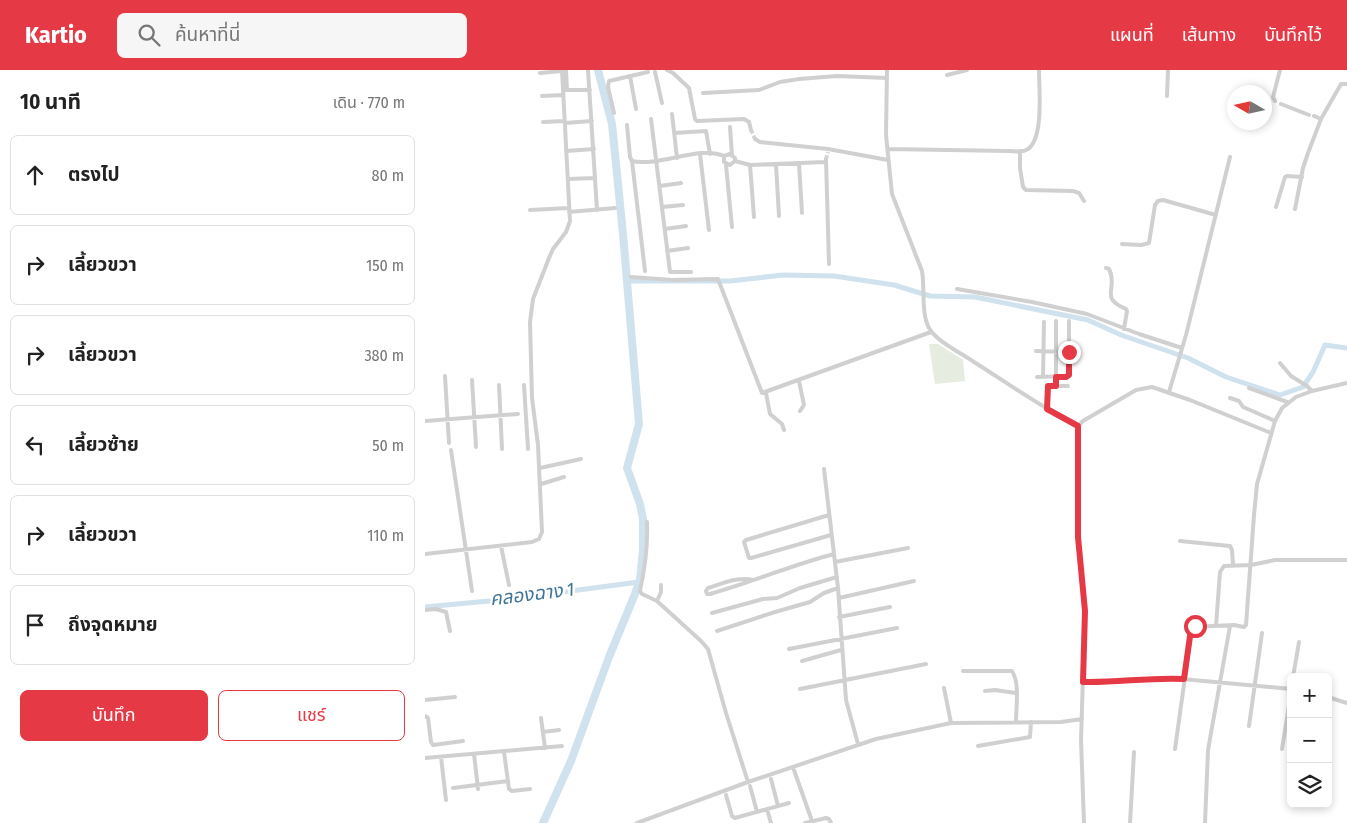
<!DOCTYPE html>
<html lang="th">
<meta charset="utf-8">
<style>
body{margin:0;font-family:"Fira Sans Condensed","Noto Sans Thai",sans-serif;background:#f6f6f6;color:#222}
.controls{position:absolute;right:15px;bottom:15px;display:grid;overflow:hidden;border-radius:8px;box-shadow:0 2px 8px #0003}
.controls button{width:45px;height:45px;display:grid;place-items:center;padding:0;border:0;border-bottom:1px solid #e0e0e0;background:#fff;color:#222;font:25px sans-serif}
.compass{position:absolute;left:802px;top:15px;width:45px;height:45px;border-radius:50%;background:#fff;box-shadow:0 2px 8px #0003;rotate:279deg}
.stop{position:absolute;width:15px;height:15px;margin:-11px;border:4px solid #e63946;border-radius:50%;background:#fff}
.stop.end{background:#e63946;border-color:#fff;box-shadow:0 1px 5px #0008}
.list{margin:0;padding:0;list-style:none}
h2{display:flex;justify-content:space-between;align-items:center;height:65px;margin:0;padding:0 20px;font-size:21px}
h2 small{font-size:16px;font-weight:400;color:#767676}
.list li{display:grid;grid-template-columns:32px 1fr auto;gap:15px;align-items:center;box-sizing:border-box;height:80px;margin:0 10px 10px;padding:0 10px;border:1px solid #e0e0e0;border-radius:8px}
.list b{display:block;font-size:19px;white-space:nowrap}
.list em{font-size:16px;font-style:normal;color:#767676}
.actions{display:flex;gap:10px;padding:15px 20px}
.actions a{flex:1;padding:11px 0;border:1px solid #e63946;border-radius:8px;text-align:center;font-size:18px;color:#e63946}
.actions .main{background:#e63946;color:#fff}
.icon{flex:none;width:28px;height:28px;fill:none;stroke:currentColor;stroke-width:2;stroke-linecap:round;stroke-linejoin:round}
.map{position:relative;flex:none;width:922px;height:753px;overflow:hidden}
header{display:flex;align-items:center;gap:30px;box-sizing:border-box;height:70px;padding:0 25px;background:#e63946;color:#fff}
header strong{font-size:24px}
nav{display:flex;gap:28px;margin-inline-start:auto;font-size:18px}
.search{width:350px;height:45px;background:#f6f6f6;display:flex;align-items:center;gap:12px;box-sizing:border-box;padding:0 18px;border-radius:8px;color:#767676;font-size:19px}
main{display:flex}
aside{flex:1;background:#fff}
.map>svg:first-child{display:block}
.green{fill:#e6ecdf}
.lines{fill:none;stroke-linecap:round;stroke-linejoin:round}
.canal{stroke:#cfe2ee;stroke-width:5}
.river{stroke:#cfe2ee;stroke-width:8}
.minor-tunnel{stroke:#d6d6d6;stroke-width:4;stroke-dasharray:4 2;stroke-linecap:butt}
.minor{stroke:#d0d0d0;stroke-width:4}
.route{stroke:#e63946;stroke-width:6}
.labels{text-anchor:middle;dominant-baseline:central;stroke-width:5;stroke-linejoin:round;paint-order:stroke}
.water-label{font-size:19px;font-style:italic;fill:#3f7597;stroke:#fff}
</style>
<header>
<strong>Kartio</strong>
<div class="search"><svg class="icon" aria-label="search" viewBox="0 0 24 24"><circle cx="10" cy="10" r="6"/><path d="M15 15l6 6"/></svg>ค้นหาที่นี่</div>
<nav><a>แผนที่</a><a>เส้นทาง</a><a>บันทึกไว้</a></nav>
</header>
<main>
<aside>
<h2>10 นาที<small>เดิน · 770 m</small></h2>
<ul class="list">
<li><svg class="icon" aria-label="ahead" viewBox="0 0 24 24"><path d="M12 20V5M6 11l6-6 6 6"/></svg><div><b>ตรงไป</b></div><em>80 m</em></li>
<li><svg class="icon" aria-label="right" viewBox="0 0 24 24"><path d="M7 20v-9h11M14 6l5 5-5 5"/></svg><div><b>เลี้ยวขวา</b></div><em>150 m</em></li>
<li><svg class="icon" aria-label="right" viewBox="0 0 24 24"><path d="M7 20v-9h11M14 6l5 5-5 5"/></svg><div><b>เลี้ยวขวา</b></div><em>380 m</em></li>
<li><svg class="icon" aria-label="left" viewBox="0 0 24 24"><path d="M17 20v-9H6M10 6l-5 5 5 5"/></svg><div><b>เลี้ยวซ้าย</b></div><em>50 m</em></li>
<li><svg class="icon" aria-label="right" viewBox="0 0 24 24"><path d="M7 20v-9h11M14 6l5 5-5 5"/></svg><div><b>เลี้ยวขวา</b></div><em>110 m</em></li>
<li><svg class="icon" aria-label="arrive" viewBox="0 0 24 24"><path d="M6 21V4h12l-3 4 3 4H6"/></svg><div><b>ถึงจุดหมาย</b></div></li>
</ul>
<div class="actions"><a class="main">บันทึก</a><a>แชร์</a></div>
</aside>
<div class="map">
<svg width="922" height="753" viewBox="0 0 922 753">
<rect width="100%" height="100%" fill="#fff"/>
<path class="green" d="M504 274H513L538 290 540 311 510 314Z"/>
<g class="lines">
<path class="canal" d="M202 211H305L358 205 409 206 469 215 505 226 550 227 663 250 696 265 763 288 801 307 855 325 878 317 888 302 900 275 922 278
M0 537 85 529 214 512"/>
<path class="river" d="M118 753 146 691 184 587 210 524 215 509 218 480V449L215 434 202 398 214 354 198 164 187 54 173 0"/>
<path class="minor-tunnel" d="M326 60 330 69
M401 89 403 82"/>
<path class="minor" d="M141 0 142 20
M163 0 172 140
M242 0 248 3 264 18 270 49 272 51 319 49 324 52 326 60
M462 0 461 65 467 124 497 201C500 218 496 244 504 258 511 271 536 283 549 292 584 314 617 338 653 356
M230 2 237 33
M115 3 137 1
M522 5 542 0
M205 6 211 39
M138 20H165
M278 23 334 20 355 12 374 9 412 6 462 8
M117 26 138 25
M742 26 743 0
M850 31 848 27 855 0
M856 34 884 45
M189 43 183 17 184 11 223 2
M247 44 252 88
M889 46 896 49
M226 49 245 202H266
M118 52 139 51
M140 53 167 51
M202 55 205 87 207 91C234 97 275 75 299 86
M305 57 307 85
M249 63 281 61 285 84
M330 69 335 72 403 79 463 90
M462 79 584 81C590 81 598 83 603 79 619 68 614 18 614 0
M141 81 169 79
M595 81V98L598 117 601 120 648 121 654 123 659 131
M275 84 284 160
M401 89 404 194
M207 91 220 201
M310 91V88L305 84 299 86V92L305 95 310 91 325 95 400 92
M374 94 377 143
M301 95 307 157
M325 95 329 147
M351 95 354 146
M143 109 170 108
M235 116 256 113
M237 137 258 135
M851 137 860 107 862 106 877 107
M870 139 878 98 883 83 896 49 916 14H922
M105 140 144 138
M144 142 190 138
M240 159 261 156
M697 174 716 175 724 173 730 135 733 131 738 130 791 145
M242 181 263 178
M681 198 684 199C694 219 673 227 701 239L702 241 699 259
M206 207 247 210 293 209 337 323 506 262
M532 219 607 232 662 244 714 264 757 278
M611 281 644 282 643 306 612 307
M644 282V251
M855 293 866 306 882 316 887 321
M20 306 24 373
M618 307 619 252
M47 310 51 377
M374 311 379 335 375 341
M74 315 77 379
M99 315 103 379
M631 316V251
M824 318 862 332
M744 322 761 265 805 87
M341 323 345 344 357 354 359 360
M805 328 814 331 818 337 850 351
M622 339 623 316H643
M0 351 93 344
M26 380 47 521
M115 398 156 389
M399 399 413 518 421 630 433 674
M116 414 139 407
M404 445 321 470 319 472 324 488H326L406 465
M222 452C223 476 220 498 215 521L217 524 232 531
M755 471 805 476 807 480 808 495
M76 476 84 515
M0 484 107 472 114 469 117 462 113 375 107 328 105 252 108 229 124 188 128 179 141 162 145 151 137 0
M410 492 483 478
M328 510C314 506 296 514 283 518L281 521 282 524H285C327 512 367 495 409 484
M236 515V522L232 531 276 571 283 579 301 643 323 712
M414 528 489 511
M0 540 11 539 21 542 25 561
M287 543 338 529 352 528 375 518 412 507
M414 547 465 537
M791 556 795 502 799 496 826 495 850 490H922
M292 561 350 542 385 532 399 523 413 518
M364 579 472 558
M377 591 416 580
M538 601H587C595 613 591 637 591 652
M868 607 874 572
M658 611 676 612 746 608 866 619
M519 618 526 653
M375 619 501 594
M560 621 570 620 591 623
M903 627 922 633
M0 630 30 627
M0 646 3 648 6 672 8 675 38 671
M116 648 120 678
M824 656 837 563
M118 662 134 660
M553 676 605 667 606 652
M750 679 767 557 809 555 819 557 821 555 829 445 832 414 850 351 857 338 871 327 887 321 922 313
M857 679 866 623
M79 682 84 719 87 721 105 719
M49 684 53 719
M16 687 21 730
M0 688 137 676
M369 700 387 751
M346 709 353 736
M325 716 332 742
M28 718 83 711
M301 725 307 746 310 748 364 733
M342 739 346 753
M212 753 323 712 451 669 526 653 636 652 657 649
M380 753 401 748 404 749 406 753
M659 753 656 670 660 541 653 467V356L658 351 711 320 727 317 765 330 846 363
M705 753 709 682
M780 753 783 680 805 556"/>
</g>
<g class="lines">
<path class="route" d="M644 282V305L641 307H631V316H623L622 339 653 356V467L660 541 658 612C692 613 725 607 759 609L766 559 770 556"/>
</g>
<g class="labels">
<g class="water-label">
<text transform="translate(107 524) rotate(-7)">คลองฉาง 1</text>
</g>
</g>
</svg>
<div class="controls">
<button>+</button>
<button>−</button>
<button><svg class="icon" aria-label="layers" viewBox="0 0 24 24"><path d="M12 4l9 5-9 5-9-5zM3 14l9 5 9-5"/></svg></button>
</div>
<svg class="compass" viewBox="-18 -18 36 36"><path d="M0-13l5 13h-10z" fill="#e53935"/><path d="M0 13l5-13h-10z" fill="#767676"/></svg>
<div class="stop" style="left:770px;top:556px"></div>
<div class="stop end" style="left:644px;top:282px"></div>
</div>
</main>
